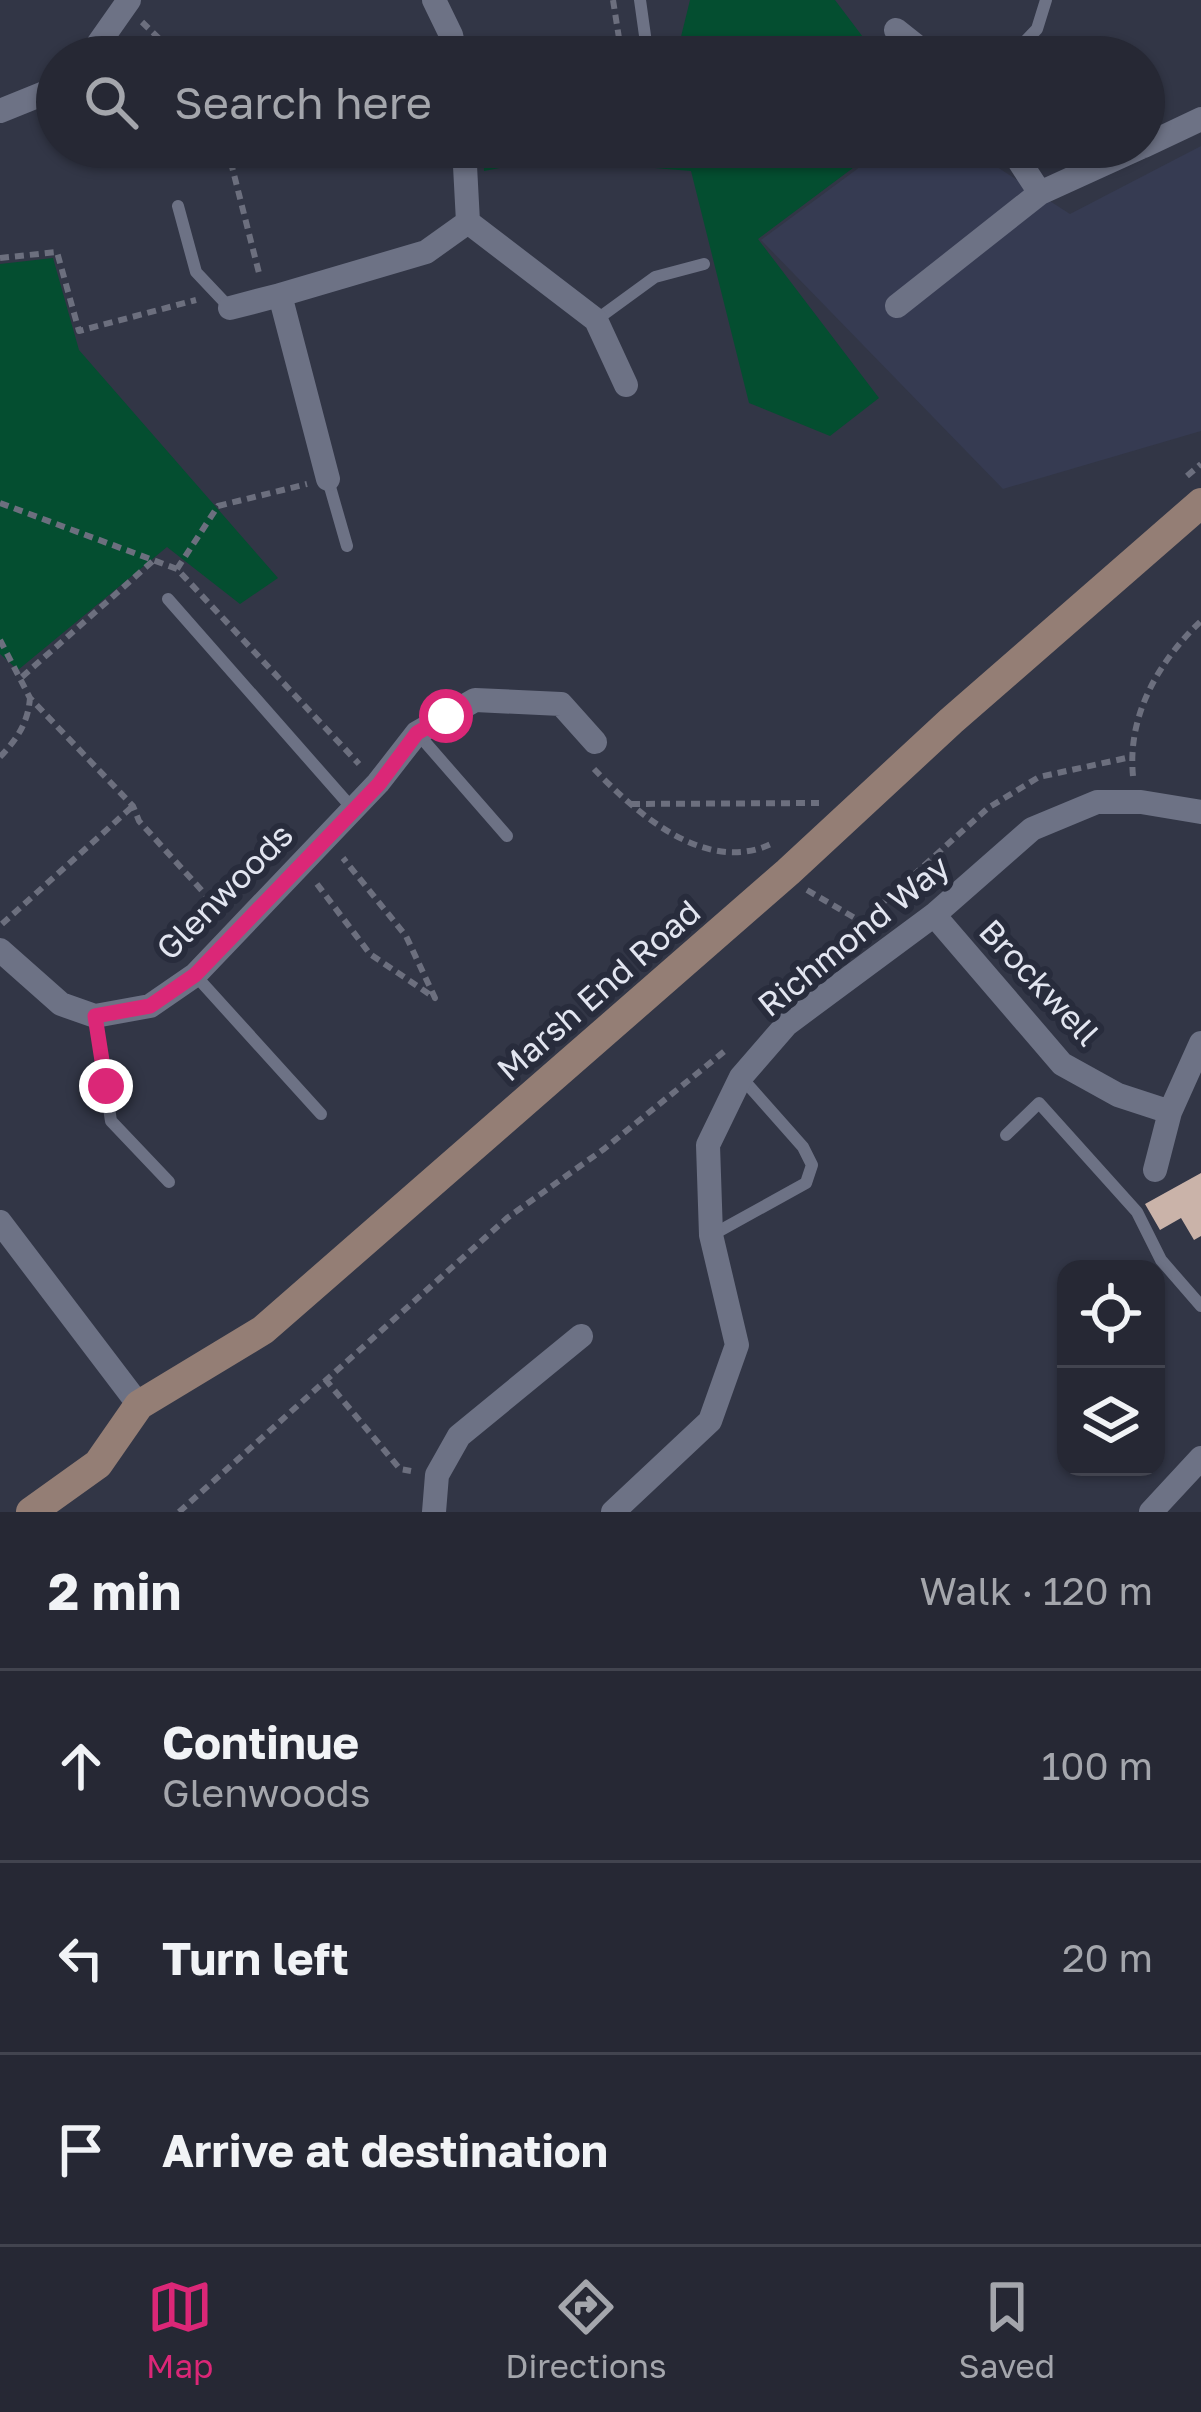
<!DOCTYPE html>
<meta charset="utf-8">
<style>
body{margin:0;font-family:"Golos Text",sans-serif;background:#323440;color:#f1f3f6}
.controls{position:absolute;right:36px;bottom:36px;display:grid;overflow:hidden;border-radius:24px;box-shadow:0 3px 9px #0004}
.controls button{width:108px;height:108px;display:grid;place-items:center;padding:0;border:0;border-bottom:3px solid #42444f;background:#262834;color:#f1f3f6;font:60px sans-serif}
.stop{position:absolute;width:36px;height:36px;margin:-27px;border:9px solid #db2777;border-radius:50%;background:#fff}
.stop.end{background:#db2777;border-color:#fff;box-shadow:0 3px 12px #0008}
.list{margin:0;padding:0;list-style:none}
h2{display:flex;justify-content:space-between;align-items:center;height:156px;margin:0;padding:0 48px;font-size:51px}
h2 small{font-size:39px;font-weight:400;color:#a4a6ac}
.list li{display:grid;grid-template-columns:78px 1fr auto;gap:36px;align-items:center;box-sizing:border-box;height:192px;padding:0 48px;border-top:3px solid #42444f}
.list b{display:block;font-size:45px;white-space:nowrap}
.list p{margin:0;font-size:39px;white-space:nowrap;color:#a4a6ac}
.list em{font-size:39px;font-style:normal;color:#a4a6ac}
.icon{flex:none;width:66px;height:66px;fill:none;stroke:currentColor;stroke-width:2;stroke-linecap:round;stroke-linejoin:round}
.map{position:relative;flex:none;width:1201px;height:1512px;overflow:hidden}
.search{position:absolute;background:#262834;box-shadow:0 3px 9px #0004;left:36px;right:36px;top:36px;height:132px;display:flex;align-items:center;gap:30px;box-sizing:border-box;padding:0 42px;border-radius:66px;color:#a4a6ac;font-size:45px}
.sheet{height:732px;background:#262834}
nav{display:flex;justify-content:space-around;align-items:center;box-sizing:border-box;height:168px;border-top:3px solid #42444f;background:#262834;font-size:33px;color:#a4a6ac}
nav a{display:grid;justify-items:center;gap:6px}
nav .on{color:#db2777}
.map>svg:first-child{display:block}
.built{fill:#363b52}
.green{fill:#044e30}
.building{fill:#cab3a9}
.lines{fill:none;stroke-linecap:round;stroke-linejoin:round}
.path{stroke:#6c6f7e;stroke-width:6;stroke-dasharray:9 6;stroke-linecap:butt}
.lane{stroke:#6d7285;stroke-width:12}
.street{stroke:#6d7285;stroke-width:24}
.secondary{stroke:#947e75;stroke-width:30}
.route{stroke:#db2777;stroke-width:15}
.labels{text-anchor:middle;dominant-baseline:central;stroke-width:12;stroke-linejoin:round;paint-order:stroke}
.street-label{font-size:33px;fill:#e2e5f0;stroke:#282c3c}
</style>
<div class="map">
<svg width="1201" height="1512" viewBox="0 0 1201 1512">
<rect width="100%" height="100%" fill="#323646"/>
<path class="built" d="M1201 146V431L1003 489 761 240 887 147H966L1070 214Z"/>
<path class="green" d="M690 0H835L878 57H676Z
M483 147H881L758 239 879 398 830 436 749 403 691 171 546 159 484 171Z
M53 258 79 350 278 578 240 604 167 547 18 670 0 654V264Z"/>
<path class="building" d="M1201 1173V1236L1194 1240 1181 1218 1160 1230 1145 1204Z"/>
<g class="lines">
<path class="path" d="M613 0 622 57
M142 22 178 57
M706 54 735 51 750 57
M227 147 260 277
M0 258 57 252 79 331 196 300
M1187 476 1201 464
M0 503 177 569 359 764
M177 569 218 506 307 484
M0 640 30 698 133 806 139 821 223 914
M22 677 154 560
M0 757C17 739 28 723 30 698
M594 769C637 814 707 876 773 843
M1133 776C1127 715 1159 661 1201 621
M631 804 819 803
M317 884 370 954 435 998 406 936 343 858
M807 890 860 921
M2 924 133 806
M790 986 988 808 1039 777 1131 757
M325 1379 400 1469 411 1471
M179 1512 507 1218 604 1149 726 1050"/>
<path class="lane" d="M640 0 648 57
M1010 57 1037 29 1046 0
M178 206 196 272 230 308
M596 320 655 277 704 264
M328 480 347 546
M168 599 352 808
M418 734 507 836
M195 975 321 1114
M95 1016 111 1121 169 1182
M1006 1135 1039 1103 1137 1212 1161 1260 1201 1306
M712 1235 806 1183 812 1165 803 1147 741 1077"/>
<path class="street" d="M434 0 451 35 456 57
M896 30 930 57
M89 57 129 0
M668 57 682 55
M0 111 57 88
M1144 146 1201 119
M1010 147 1040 193
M468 222 596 320 626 385
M897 306 1040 193 1141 147
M230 308 280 295
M328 479 280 295 426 252 468 222 464 147
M934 915 1062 1064 1118 1095 1170 1112 1201 1043
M0 950 61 1004 95 1016 150 1006 195 975 378 783 417 733 475 700 561 704 595 742
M1155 1170 1170 1112
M0 1222 139 1405
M434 1512 437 1475 459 1436 581 1336
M613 1512 710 1421 737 1345 711 1235 708 1145 741 1077 787 1024 934 915 1032 829 1097 802H1141L1201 812
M1151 1512 1201 1458"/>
<path class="secondary" d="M31 1512 98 1464 139 1405 263 1330 788 872 951 721 1201 503"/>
</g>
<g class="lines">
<path class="route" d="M106 1086 95 1016 150 1006 195 975 379 784 417 733 446 716"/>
</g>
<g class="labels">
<g class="street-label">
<text transform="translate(224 891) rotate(-45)">Glenwoods</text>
<text transform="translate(853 935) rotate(-39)">Richmond Way</text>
<text transform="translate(1040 982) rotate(47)">Brockwell</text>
<text transform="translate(598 990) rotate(-41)">Marsh End Road</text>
</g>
</g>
</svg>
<div class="controls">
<button><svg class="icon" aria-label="locate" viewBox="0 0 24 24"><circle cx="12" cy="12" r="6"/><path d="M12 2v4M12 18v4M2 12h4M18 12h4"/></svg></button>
<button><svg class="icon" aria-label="layers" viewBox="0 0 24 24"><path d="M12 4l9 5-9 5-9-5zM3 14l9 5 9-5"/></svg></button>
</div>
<div class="stop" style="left:446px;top:716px"></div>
<div class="stop end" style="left:106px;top:1086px"></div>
<div class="search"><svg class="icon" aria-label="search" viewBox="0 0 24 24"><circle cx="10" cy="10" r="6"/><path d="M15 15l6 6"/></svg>Search here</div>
</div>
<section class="sheet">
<h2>2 min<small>Walk · 120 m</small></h2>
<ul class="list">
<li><svg class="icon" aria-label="ahead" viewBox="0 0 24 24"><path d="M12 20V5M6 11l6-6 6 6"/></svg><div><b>Continue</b><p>Glenwoods</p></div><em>100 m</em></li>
<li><svg class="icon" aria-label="left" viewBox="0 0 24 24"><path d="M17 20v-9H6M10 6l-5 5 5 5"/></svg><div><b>Turn left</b></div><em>20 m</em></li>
<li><svg class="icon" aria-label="arrive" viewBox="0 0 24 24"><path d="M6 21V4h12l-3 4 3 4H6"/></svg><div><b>Arrive at destination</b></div></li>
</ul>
</section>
<nav>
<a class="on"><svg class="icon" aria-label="map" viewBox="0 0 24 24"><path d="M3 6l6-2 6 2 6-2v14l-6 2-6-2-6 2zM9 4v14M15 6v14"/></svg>Map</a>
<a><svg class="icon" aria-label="directions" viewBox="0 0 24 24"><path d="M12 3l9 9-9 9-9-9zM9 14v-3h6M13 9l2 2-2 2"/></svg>Directions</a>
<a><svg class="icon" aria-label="saved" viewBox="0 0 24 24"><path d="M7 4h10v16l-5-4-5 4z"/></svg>Saved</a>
</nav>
